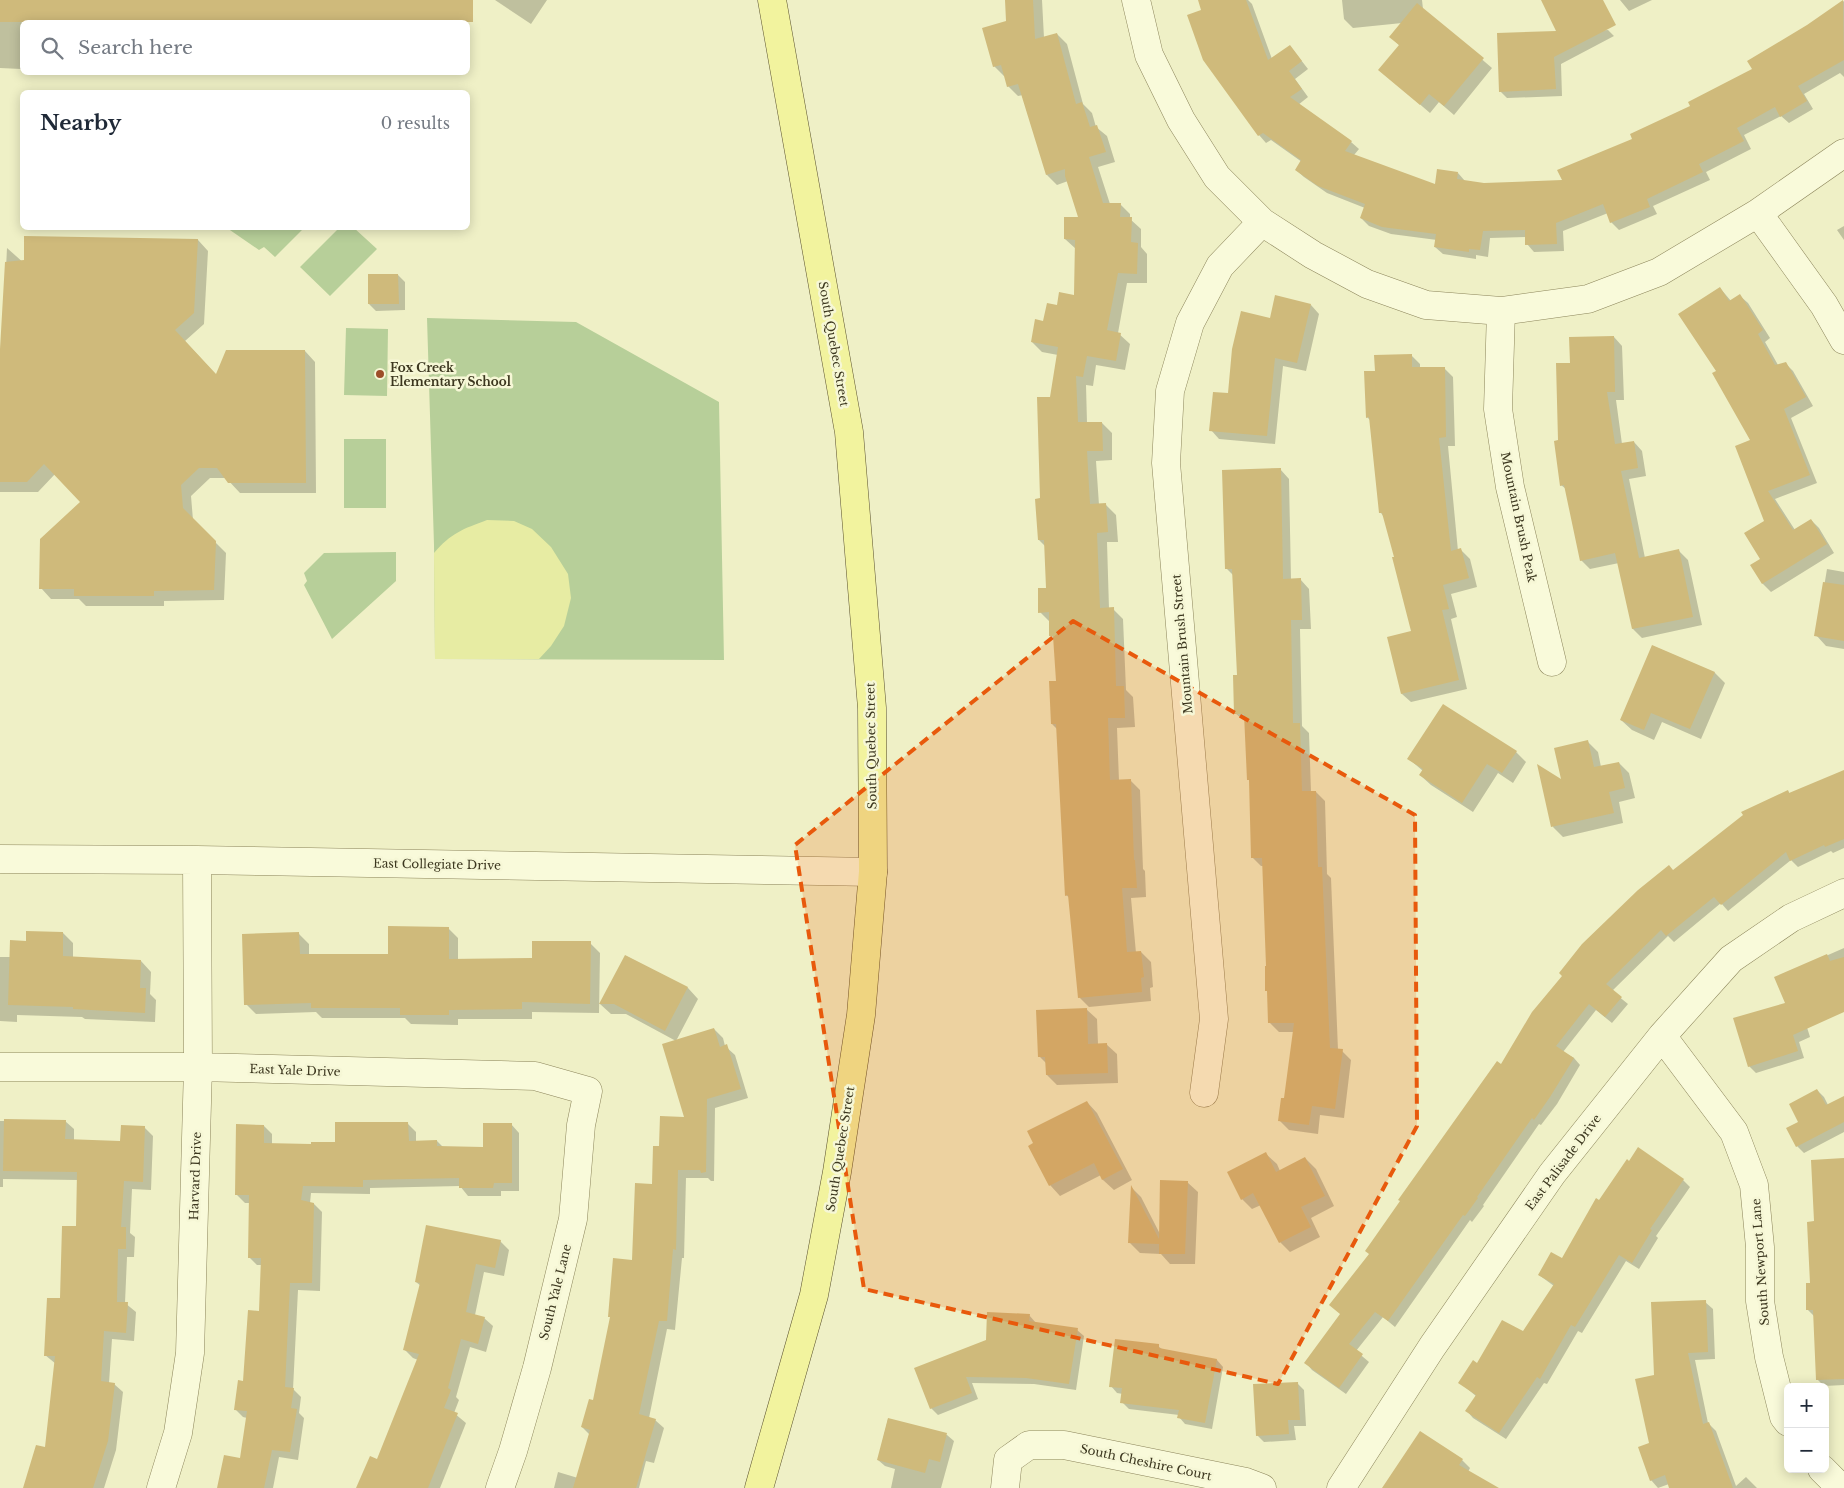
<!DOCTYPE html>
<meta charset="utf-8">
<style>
body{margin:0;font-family:"Libre Baskerville",serif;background:#f6f6f7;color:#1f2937}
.controls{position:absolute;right:15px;bottom:15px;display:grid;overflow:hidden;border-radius:8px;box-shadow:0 2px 12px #0003}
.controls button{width:45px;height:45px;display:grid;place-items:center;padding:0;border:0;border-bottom:1px solid #e0e1e3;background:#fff;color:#1f2937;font:25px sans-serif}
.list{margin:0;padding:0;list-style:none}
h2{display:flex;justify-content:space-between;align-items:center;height:65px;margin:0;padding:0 20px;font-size:21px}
h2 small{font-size:16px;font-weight:400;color:#747a83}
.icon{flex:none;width:28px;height:28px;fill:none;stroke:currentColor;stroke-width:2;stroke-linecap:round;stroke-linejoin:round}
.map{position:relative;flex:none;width:1844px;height:1488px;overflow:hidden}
.search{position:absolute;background:#fff;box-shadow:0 2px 12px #0003;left:20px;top:20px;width:450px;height:55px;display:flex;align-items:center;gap:12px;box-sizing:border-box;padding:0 18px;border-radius:8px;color:#747a83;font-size:19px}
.panel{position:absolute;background:#fff;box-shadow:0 2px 12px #0003;left:20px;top:90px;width:450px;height:140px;border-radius:8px}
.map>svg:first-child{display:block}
.green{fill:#b7cf99}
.sand{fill:#e7eca3}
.shadow{fill:#0003}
.building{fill:#cfba7b}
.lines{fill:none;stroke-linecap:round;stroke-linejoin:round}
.street-casing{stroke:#8c855b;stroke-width:29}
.primary-casing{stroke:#5a512f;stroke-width:29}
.street{stroke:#f9fada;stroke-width:28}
.primary{stroke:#f2f39e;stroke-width:28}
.marked{fill:#e8590c;fill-opacity:0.2;stroke:#e8590c;stroke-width:4;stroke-dasharray:10 6;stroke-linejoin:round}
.poi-dot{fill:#9d4e29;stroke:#f6f7d6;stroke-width:2}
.labels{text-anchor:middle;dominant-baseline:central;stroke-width:5;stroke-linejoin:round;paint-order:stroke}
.street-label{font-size:12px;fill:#3c371f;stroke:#f6f7d6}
.poi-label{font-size:12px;font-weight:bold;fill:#3c371f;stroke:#f6f7d6;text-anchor:start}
</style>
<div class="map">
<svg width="1844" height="1488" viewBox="0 0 1844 1488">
<rect width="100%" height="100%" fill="#eff0c6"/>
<path class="green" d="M227 228H304L275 257 264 247 259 250Z
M339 228H354L377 249 330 296 300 267Z
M427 318 576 322 719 402 724 660 435 659 434 545Z
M346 328 388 329 387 396 344 395Z
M344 439H386V508H344Z
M396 552V581L332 639 304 585 307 581 304 573 324 553Z"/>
<path class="sand" d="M487 520 514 521 532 529 551 547 568 574 571 598 564 626 551 646 539 659H435L434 553C451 533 463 529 487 520Z"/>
<path class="shadow" d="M0 0H455V22H22L21 69 0 68Z
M495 0H547L531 24Z
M1006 0H1042L1044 38 1057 34 1067 44 1083 104 1092 113 1096 127 1107 136 1115 162 1098 167 1110 204H1120L1130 214V219L1141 229V247L1147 254V283H1127L1118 333 1130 344 1125 370 1096 365 1093 386 1086 385 1087 423H1102L1112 433V460L1096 461 1099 505H1106L1116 515 1118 542H1107L1109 609H1113L1123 619 1126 690 1133 697 1135 727 1117 728 1119 781 1130 780 1140 790 1143 869 1145 871 1146 897 1131 898 1136 953 1141 952 1151 962 1153 987 1150 988 1151 1001 1089 1007 1079 997 1070 898 1066 895 1057 729 1052 724 1057 682 1054 639 1051 635 1050 622 1040 612 1047 589 1045 546 1039 540 1041 499 1051 398 1058 355 1042 352 1032 342 1044 322 1058 306 1075 296 1076 249 1065 239 1080 218 1068 181 1057 185 1047 175 1023 95 1018 96 1008 86 1006 76H1004L994 66 1007 22Z
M1234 0H1248L1252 4 1272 59 1290 46 1308 69 1295 79 1308 97 1298 105 1351 142 1359 149 1354 155 1436 186 1458 173 1465 181 1484 184 1564 182 1754 70 1808 26 1844 1V77L1840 73 1804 94 1813 109 1789 123 1781 116 1744 135 1751 149 1706 172 1710 180 1653 206 1657 214 1619 230 1611 222 1608 213 1563 231 1564 251 1534 252 1527 244 1526 237 1490 238 1488 257 1476 255V259L1443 254 1435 247 1437 240 1391 234 1369 226 1361 218 1365 208 1327 193 1304 177 1296 170 1302 162 1271 140 1266 143 1259 135Z
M1342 0H1422L1423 9 1492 68 1454 115 1439 102 1430 113 1380 70 1400 46 1391 37 1402 23 1353 28 1344 19Z
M1542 0H1577L1592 31 1608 30 1614 36 1561 64 1562 96 1507 98 1500 91 1558 32Z
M1620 0H1652L1629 11Z
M1844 226V240L1837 230Z
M198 240 208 251 204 324 185 341 216 375 305 351 315 362 316 493H240L226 478H210L191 496 193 520 226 553 224 600 164 601V606H86L79 599H51L41 588 82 502 55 474 38 492H0V350H2L7 248 25 264Z
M398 275 405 282V310L376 311 369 304Z
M1720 288 1731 301 1740 296 1748 303 1770 338 1765 342 1778 365 1785 363 1793 371 1813 406 1791 418 1817 483 1775 499 1795 530 1811 520 1819 528 1834 553 1771 592 1763 584 1752 566 1762 560 1765 521 1751 441 1718 371Z
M1311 305 1319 314 1306 371 1283 366 1275 444 1219 439 1211 430 1271 319Z
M1614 337 1622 346 1624 400H1616L1622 444 1634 442 1642 451 1646 476 1629 479 1645 558 1679 551 1688 560 1702 625 1642 638 1633 629 1619 563 1590 569 1581 560 1566 489 1561 485 1559 441 1571 364Z
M1411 355 1420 364V369L1444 368 1453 377 1455 446H1448L1458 551 1461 550 1470 559 1477 587 1451 594 1457 617 1451 619 1467 689 1411 702 1402 694 1412 632 1395 557 1384 517 1381 513 1371 421 1367 417 1376 372Z
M1280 469 1289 479 1291 580 1300 579 1309 589 1311 629H1300L1302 726 1309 733 1311 792H1316L1325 801 1327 874 1331 878 1338 1050 1342 1051 1351 1060 1344 1118 1320 1115 1318 1134 1289 1130 1280 1121 1285 1100 1294 1032H1279L1270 1023 1263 866H1261L1252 857 1251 782 1248 779 1246 722 1235 713 1238 676 1234 576 1226 568Z
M1827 569 1844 572V649L1826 646 1816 635Z
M1653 646 1715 673 1725 683 1701 739 1662 722 1654 740 1632 730 1621 720Z
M1587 741 1598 752 1601 767 1619 763 1629 773 1635 798 1619 802 1623 823 1563 837 1553 827 1563 782Z
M1516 752 1526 762 1513 783 1498 773 1473 812 1431 785 1420 775 1423 771 1409 759Z
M1844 771V848L1833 853 1831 851 1798 867 1791 860 1728 911 1721 903 1674 942 1668 936 1612 991 1628 1004 1612 1023 1596 1010 1563 1052 1574 1058 1580 1065 1557 1104 1541 1125 1539 1124 1483 1205 1484 1206 1472 1222 1470 1220 1395 1327 1383 1317 1356 1351 1369 1362 1346 1394 1312 1370 1306 1363 1341 1314 1331 1305 1370 1255 1501 1066 1674 872 1788 791 1790 794Z
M448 928 458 938V960L533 959 590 943 600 953 599 1013 532 1012V1019H458V1025L411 1024 405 1018H322L316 1012 256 1014 246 1004 299 934 309 944V955H390Z
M63 933 73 943V958L141 961 151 972 150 994 156 1000 155 1022 85 1019 82 1017 17 1015V1022L0 1021V957H11L27 942Z
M1844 948V1008L1805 1021 1810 1037 1799 1042 1804 1058 1756 1073 1749 1066 1787 1003 1776 978Z
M626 956 688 988 698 999 676 1041 626 1014H611L600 1004Z
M1086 1009 1097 1019 1098 1044H1106L1117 1054 1118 1083 1057 1085 1047 1075 1046 1063 1040 1057Z
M714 1029 723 1038 725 1046 735 1055 748 1098 715 1108 714 1181H711L708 1178H686L684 1258H682L675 1330 667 1329 649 1418 655 1420 664 1428 654 1463 646 1461 639 1488H554L558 1472 578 1478 590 1435 582 1427 594 1402 611 1318 609 1316 634 1261 654 1185 661 1147 686 1118Z
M1817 1090 1824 1097 1828 1105 1844 1100V1132L1804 1153 1797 1146 1800 1123Z
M1087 1102 1097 1113 1132 1180 1114 1190 1103 1180 1101 1175 1060 1196 1050 1185Z
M0 1121H65L74 1129V1140L121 1142 144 1127 153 1136 151 1190 132 1189 130 1233 135 1237 134 1257H127L125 1303 136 1312 134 1341 112 1339 109 1383 114 1384 123 1392 116 1450 104 1488H25L46 1449 56 1364 45 1355 61 1300 77 1228 78 1180 3 1179V1187H0Z
M408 1124 416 1132V1142L437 1141 443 1147 484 1148 511 1124 519 1133V1191H501V1196H468L460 1186 370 1188V1194L311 1193 310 1203 314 1204 322 1212 320 1291 298 1290 293 1389 301 1397 299 1413 304 1418 298 1460 279 1457 273 1488H219L241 1459 247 1418 243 1417 235 1409 245 1382 261 1312 262 1265H257L249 1257 250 1203H245L237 1195 264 1126 272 1134V1145H313L336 1143Z
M1266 1154 1277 1164 1280 1171 1305 1158 1316 1169 1334 1206 1311 1218 1320 1237 1290 1252 1280 1242 1261 1205 1252 1209 1242 1199Z
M1844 1159V1385L1824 1386 1817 1379 1814 1316 1807 1309 1811 1285 1815 1223Z
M1683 1180 1690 1187 1656 1236 1658 1238 1639 1269 1626 1261 1582 1333 1578 1331 1547 1384 1544 1383 1506 1439 1473 1418 1467 1411 1476 1396 1459 1382 1478 1365 1524 1333 1554 1286 1539 1275 1562 1260 1600 1201Z
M1187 1182 1198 1192 1195 1264H1170L1161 1254 1140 1253 1130 1243 1132 1188 1141 1197 1160 1234Z
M500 1241 509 1250 504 1276 484 1272 475 1315 484 1318 493 1326 486 1352 470 1347 456 1397 459 1400 454 1413 466 1423 440 1488H358L378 1461 418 1360 413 1358 404 1349 421 1286 416 1282Z
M1705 1302 1713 1309 1715 1359 1695 1360 1708 1423 1716 1431 1736 1486 1746 1477 1757 1488H1671L1669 1484 1658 1488 1651 1480 1655 1376Z
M1029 1315 1036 1323 1077 1330 1084 1336 1076 1390 1034 1384 972 1383 978 1399 938 1415 931 1408 987 1341Z
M1158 1346 1163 1350 1217 1360 1223 1367 1212 1429 1185 1424 1179 1417V1415L1129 1409 1122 1402 1123 1394 1117 1393 1111 1386Z
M1297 1383 1304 1390 1306 1426H1294L1296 1440 1264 1442 1257 1435Z
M888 1419 947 1435 954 1441 941 1488H891L895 1469 885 1466 878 1460Z
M1462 1460 1470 1468 1468 1472 1496 1488H1387Z"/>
<path class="building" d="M0 0H473V22H0Z
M1005 0H1033L1035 39 1057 33 1076 104 1082 102 1090 127 1097 125 1106 152 1089 157 1103 203H1121L1120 217H1132L1131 242 1138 243 1137 274 1118 273 1107 330 1121 333 1116 361 1087 356 1083 377 1076 376 1078 422H1102L1103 451H1087L1090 504 1106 503 1108 532 1097 533 1100 608 1114 607 1116 686H1124L1125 718H1108L1110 780 1131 779 1134 860H1135L1137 888H1122L1127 952 1141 951 1144 977 1141 978 1142 992 1078 998 1068 895 1065 896 1056 724H1051L1049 681H1056L1053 636H1049V612L1038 613V588H1046L1044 540H1038L1035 499 1040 498 1037 397H1050L1058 347 1031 342 1035 319 1043 321 1047 303 1057 305 1059 292 1074 295 1075 240 1064 239V217H1078L1065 176V169L1046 175 1018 84 1007 87 1001 65 993 67 982 28 1006 21Z
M1198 0H1246L1268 60 1290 45 1302 61 1289 71 1302 89 1290 97 1352 141 1345 151 1435 184 1437 169 1458 172 1457 179 1484 183 1562 180 1557 170 1632 139 1630 134 1690 106 1688 102 1752 69 1747 61 1807 25 1843 0 1844 60 1798 86 1807 101 1780 117 1775 107 1737 128 1744 141 1699 164 1703 172 1647 199 1650 207 1610 223 1603 204 1556 223 1557 244 1525 245V230L1483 231 1480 250 1469 249V252L1434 247 1436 234 1382 227 1360 218 1365 204 1318 186 1295 170 1301 160 1263 133 1258 136 1203 60 1187 15 1201 10Z
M1541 0H1603L1616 25 1554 57 1556 89 1499 92 1497 33 1556 31Z
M1417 3 1484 58 1444 106 1429 94 1420 105 1378 70 1399 45 1389 37Z
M24 236 198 239 194 313 175 330 216 374 226 350H305L306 483H228L217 468H199L181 485 183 508 216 541 214 590 154 591V596H74V589H39L40 539 80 502 44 464 27 482H0V349L5 262 24 260Z
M368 274H398L399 304H368Z
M1720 287 1729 301 1740 294 1763 330 1758 334 1775 365 1786 362 1806 397 1784 409 1810 475 1768 491 1793 530 1811 519 1827 544 1762 584 1750 565 1760 559 1744 533 1764 521 1735 446 1750 440 1712 373 1716 371 1678 314Z
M1275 295 1311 304 1297 363 1275 358 1267 436 1209 431 1213 392 1228 393 1232 349 1241 311 1270 318Z
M1614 336 1615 392H1607L1615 444 1634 441 1638 468 1621 471 1639 558 1679 549 1693 617 1632 629 1615 553 1580 561 1564 485 1560 486 1554 441 1558 440 1556 363H1570L1569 337Z
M1412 354V367H1445L1446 437 1439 438 1451 551 1461 548 1469 578 1443 585 1449 609 1442 610 1459 680 1401 694 1387 637 1411 631 1392 557H1394L1382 513H1379L1369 417 1366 418 1364 371H1375L1374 355Z
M1281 468 1283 579 1301 578 1302 620H1291L1293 723H1300L1302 791H1316L1318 867H1322L1330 1048 1343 1049 1335 1109 1312 1106 1309 1125 1278 1121 1281 1098H1284L1294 1023H1268L1267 991H1265V966H1266L1262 858H1251L1249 780H1247L1244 714H1234L1233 675H1237L1232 569H1225L1222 470Z
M1823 582 1844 585V641L1814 636Z
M1652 645 1715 672 1690 729 1651 713 1644 730 1620 720Z
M1443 704 1517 751 1502 773 1487 764 1462 803 1419 775 1423 769 1407 759Z
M1588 740 1594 767 1619 762 1625 788 1609 792 1614 813 1551 827 1537 764 1561 779 1554 748Z
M1844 770V839L1825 847 1824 845 1790 861 1786 852 1721 905 1714 897 1666 936 1661 930 1606 984 1622 997 1605 1017 1589 1004 1556 1046 1574 1058 1550 1097 1534 1120 1532 1118 1477 1197 1478 1198 1465 1216 1463 1215 1388 1321 1375 1312 1349 1344 1363 1354 1339 1388 1304 1363 1340 1314 1329 1305 1369 1254 1365 1251 1400 1201 1398 1200 1497 1061 1501 1064 1532 1012 1562 976 1559 973 1582 944 1638 890 1669 865 1673 870 1743 815 1741 812 1788 790 1789 793Z
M388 926 449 927V959L532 958V941H591L590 1004 522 1002V1009L449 1010V1015H400V1008H311V1003L244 1005 242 934 299 932 300 954H388Z
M26 931 63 932V956L141 960 140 988H146L145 1013 73 1009V1007L8 1005 10 940 26 941Z
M1827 954 1830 961 1844 957V1012L1793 1035 1798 1051 1748 1067 1733 1018 1785 1003 1774 977Z
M625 955 688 987 665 1031 614 1004H599Z
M1087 1008 1088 1044 1107 1043 1108 1073 1046 1075 1045 1057H1038L1036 1010Z
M714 1028 720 1047 727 1044 741 1089 707 1099 706 1172 701 1173 700 1170H678L676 1250 673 1249 667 1321H659L639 1414 656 1419 636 1488H573L590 1430 581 1427 589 1399 593 1400 610 1317H608L613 1258 632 1260 635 1183 652 1184 653 1146H659L660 1116 684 1117 662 1044Z
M1817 1089 1826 1105 1844 1096V1122L1796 1147 1786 1128 1798 1122 1789 1104Z
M1087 1101 1123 1169 1102 1180 1094 1163 1049 1186 1028 1146 1033 1143 1027 1131Z
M4 1119 66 1120 65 1139 120 1141 121 1125 145 1126 143 1182 124 1181 121 1227H126V1249H118L117 1302H128L126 1333 104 1331 101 1381 115 1383 108 1441 93 1488H23L36 1445 45 1447 55 1356H44L47 1298H60L62 1226H76L77 1172 3 1171Z
M335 1122H408L409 1141 437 1140V1146L483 1147V1123H512V1183H494L493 1188H459V1178L363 1180V1187L303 1186 301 1200 314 1203 312 1283H290L285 1387 294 1388 291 1408 297 1409 290 1452 272 1450 264 1488H217L224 1455 240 1458 247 1411 234 1410 238 1380 243 1381 248 1310 259 1311 261 1258H248L249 1195H235L236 1124 264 1125V1143L311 1144V1142H335Z
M1638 1147 1684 1179 1650 1229 1652 1230 1632 1263 1619 1255 1575 1327 1571 1325 1540 1379 1537 1377 1499 1433 1465 1411 1476 1395 1458 1383 1473 1360 1477 1363 1502 1320 1523 1331 1554 1284 1538 1275 1551 1252 1562 1258 1596 1198 1599 1200 1627 1159 1629 1161Z
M1266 1152 1276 1172 1305 1157 1325 1196 1301 1207 1311 1227 1279 1243 1253 1193 1241 1200 1227 1172Z
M1844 1158V1379L1816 1380 1813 1310H1806V1283H1810L1807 1222 1814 1221 1811 1160Z
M1160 1180 1188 1181 1185 1254H1159V1244L1128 1243 1131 1185 1159 1239Z
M426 1225 501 1240 495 1268 476 1264 466 1312 485 1317 478 1344 461 1339 448 1388 451 1390 444 1408 458 1413 428 1488H356L370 1456 377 1459 419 1354 403 1350 420 1283 415 1282Z
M1706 1300 1708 1352 1688 1353 1703 1424 1709 1422 1733 1488H1669L1665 1475 1650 1481 1638 1447 1649 1443 1635 1379 1654 1375 1651 1302Z
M987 1312 1030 1314 1029 1321 1078 1328 1069 1384 1026 1378 966 1377 972 1393 930 1409 914 1368 986 1340Z
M1115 1339 1159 1344V1348L1217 1359 1205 1423 1177 1418 1179 1410 1120 1403 1122 1388 1109 1387Z
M1298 1382 1300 1420H1288L1289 1434 1256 1436 1253 1384Z
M888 1418 947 1433 940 1462 929 1459 925 1473 877 1460Z
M1420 1431 1463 1459 1459 1465 1499 1488H1382Z"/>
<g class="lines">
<g class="street-casing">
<path id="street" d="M1136 0 1149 55 1181 120 1217 177 1262 222 1313 255 1367 284 1426 305 1501 311 1588 299 1659 272 1758 213 1844 153
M1758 213 1824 305 1844 340
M1501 311 1498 409 1510 487 1552 662
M0 859 197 860 873 872
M1662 1036 1734 1132 1754 1185 1760 1247V1301L1769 1357 1784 1417 1788 1422
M0 1067H198L535 1076 588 1091 581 1125 573 1219 537 1368 513 1451 500 1488
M1204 1093 1214 1019 1166 463 1170 391 1190 323 1220 266 1262 222
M1822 1469 1841 1488
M161 1488 178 1433 190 1353 198 1067 197 860
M1005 1488 1008 1460 1029 1445H1064L1246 1482 1262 1488
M1341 1488 1432 1347 1552 1174 1662 1036 1731 959 1791 918 1844 893"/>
</g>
<g class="primary-casing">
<path id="primary" d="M759 1488 814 1295 837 1172 861 1015 873 872 872 708 849 432 772 0"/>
</g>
<use href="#street" class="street"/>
<use href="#primary" class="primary"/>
</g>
<path class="marked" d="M1073 621 1415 815 1417 1126 1278 1384 864 1289 795 845Z"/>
<circle class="poi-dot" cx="380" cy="374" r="5"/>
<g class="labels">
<g class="street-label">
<text transform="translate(834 344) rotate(80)">South Quebec Street</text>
<text transform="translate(1519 517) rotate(78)">Mountain Brush Peak</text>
<text transform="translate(1182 644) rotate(-95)">Mountain Brush Street</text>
<text transform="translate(871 746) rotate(-91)">South Quebec Street</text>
<text transform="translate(437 864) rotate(1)">East Collegiate Drive</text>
<text transform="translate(295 1070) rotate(2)">East Yale Drive</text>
<text transform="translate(840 1149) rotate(-81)">South Quebec Street</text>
<text transform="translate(1563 1162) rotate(-53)">East Palisade Drive</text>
<text transform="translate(195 1176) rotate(-88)">Harvard Drive</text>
<text transform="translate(1760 1262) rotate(-94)">South Newport Lane</text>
<text transform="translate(555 1292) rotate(-76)">South Yale Lane</text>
<text transform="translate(1146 1462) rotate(12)">South Cheshire Court</text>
</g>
<g class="poi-label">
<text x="390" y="367">Fox Creek<tspan x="390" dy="14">Elementary School</tspan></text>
</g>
</g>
</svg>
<div class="controls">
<button>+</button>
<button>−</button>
</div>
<div class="search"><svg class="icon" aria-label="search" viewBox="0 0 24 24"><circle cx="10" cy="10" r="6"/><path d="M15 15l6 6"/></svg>Search here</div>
<section class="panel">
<h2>Nearby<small>0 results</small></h2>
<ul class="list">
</ul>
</section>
</div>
